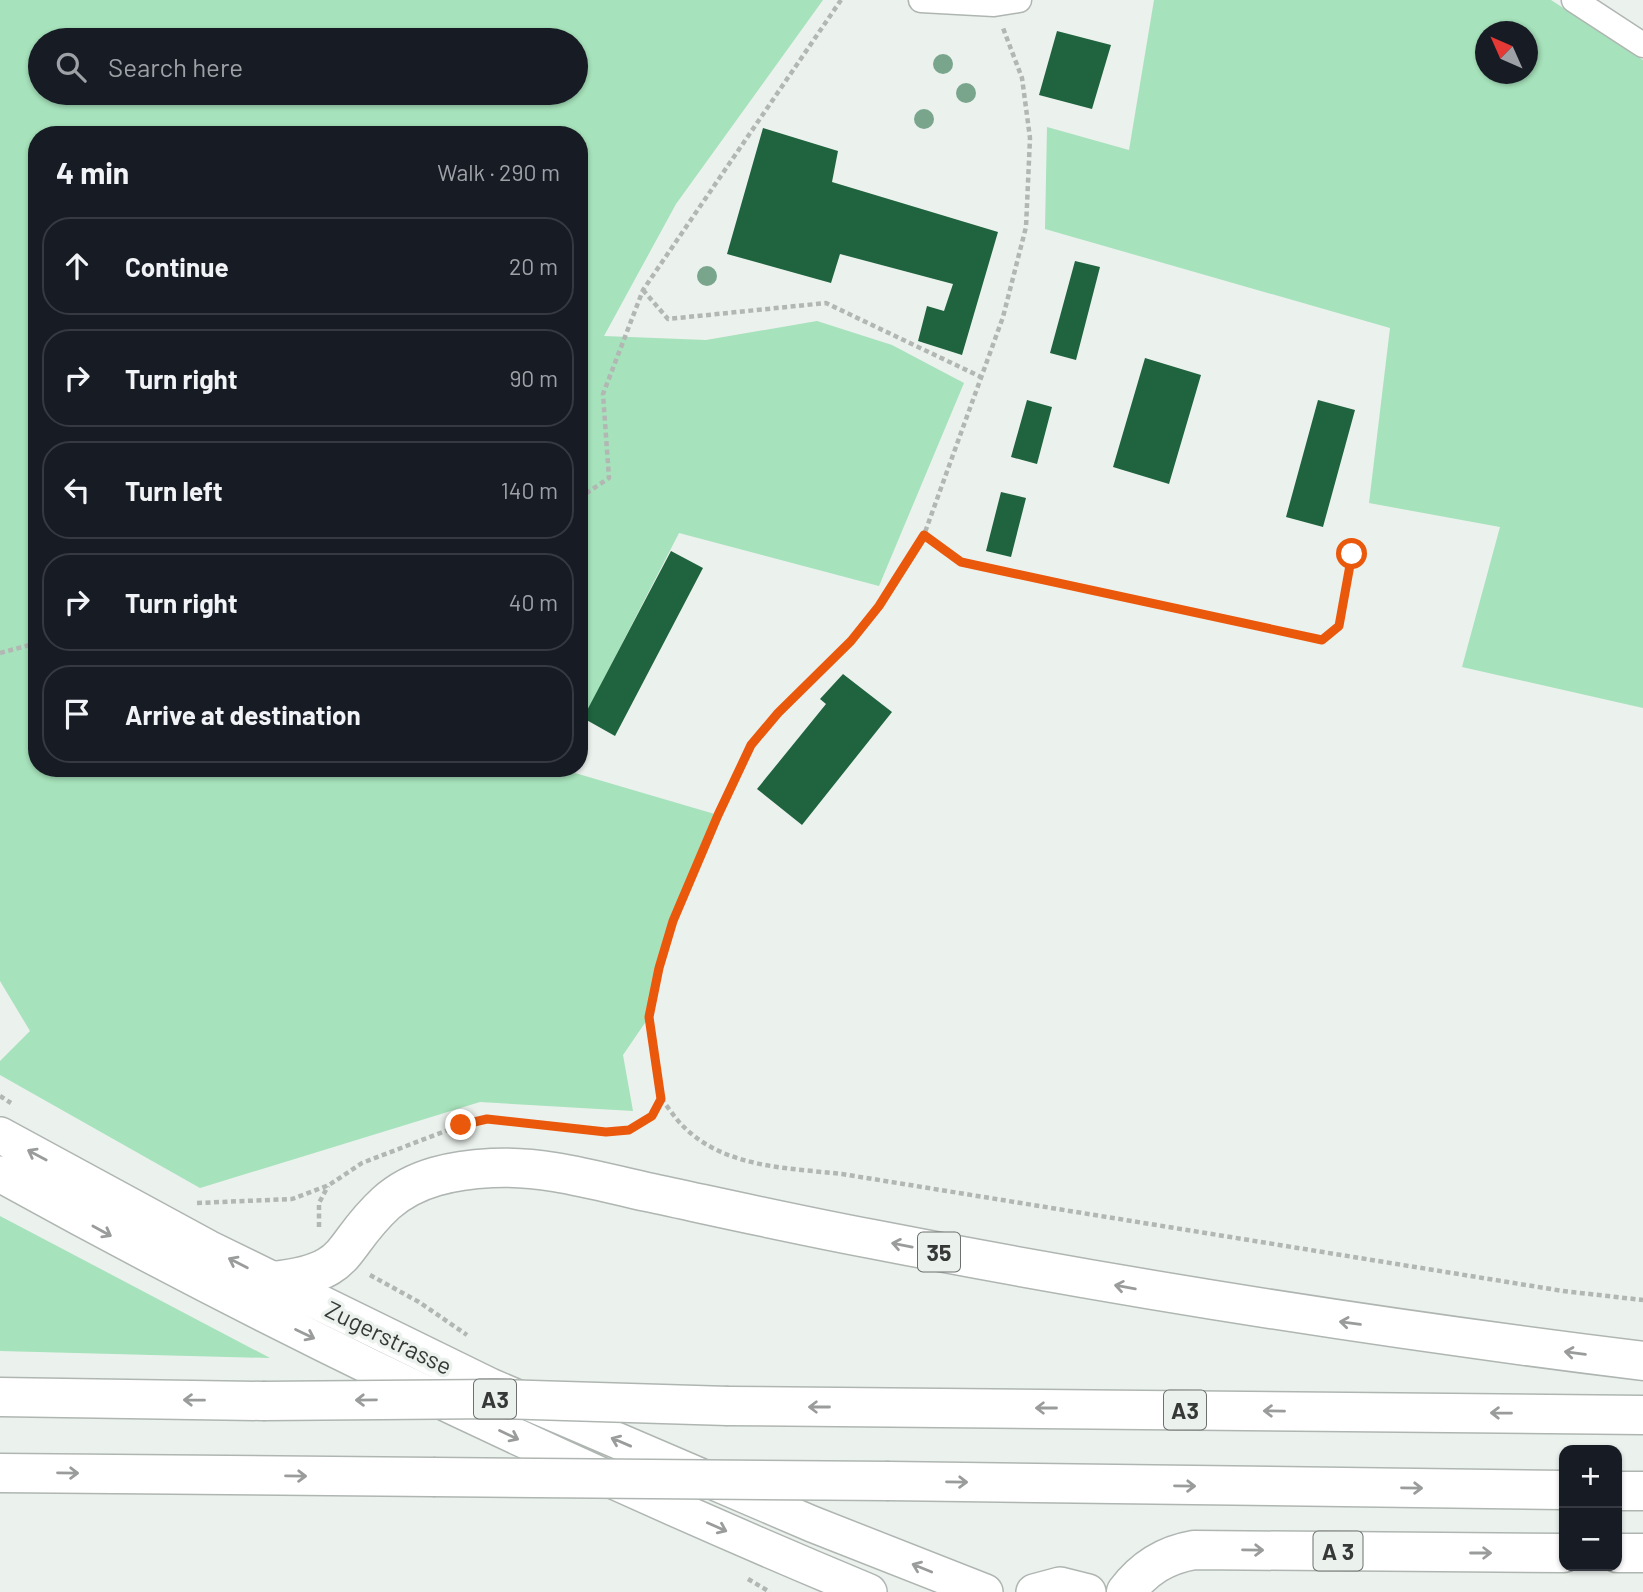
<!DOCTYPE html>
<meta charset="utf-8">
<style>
body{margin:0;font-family:Barlow,sans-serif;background:#242831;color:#f1f3f6}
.controls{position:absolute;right:21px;bottom:21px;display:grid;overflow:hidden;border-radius:14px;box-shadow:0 2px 5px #0004}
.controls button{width:63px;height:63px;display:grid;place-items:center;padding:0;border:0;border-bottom:2px solid #363941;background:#171b24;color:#f1f3f6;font:35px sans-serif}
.compass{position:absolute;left:1475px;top:21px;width:63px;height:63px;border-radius:50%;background:#171b24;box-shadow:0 2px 5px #0004;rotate:315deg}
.stop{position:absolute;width:21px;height:21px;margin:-16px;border:5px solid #ea580c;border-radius:50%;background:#fff}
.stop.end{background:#ea580c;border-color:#fff;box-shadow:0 2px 7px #0008}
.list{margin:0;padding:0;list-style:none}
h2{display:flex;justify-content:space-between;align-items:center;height:91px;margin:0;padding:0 28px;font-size:30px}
h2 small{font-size:23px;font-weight:400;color:#9ea1a6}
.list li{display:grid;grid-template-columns:46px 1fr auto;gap:21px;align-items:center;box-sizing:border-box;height:98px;margin:0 14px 14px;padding:0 14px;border:2px solid #363941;border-radius:28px}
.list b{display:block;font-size:26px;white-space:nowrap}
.list em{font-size:23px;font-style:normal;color:#9ea1a6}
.icon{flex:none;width:38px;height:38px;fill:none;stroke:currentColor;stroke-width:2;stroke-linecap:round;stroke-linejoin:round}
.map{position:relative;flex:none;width:1643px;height:1592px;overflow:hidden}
.search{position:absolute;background:#171b24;box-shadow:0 2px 5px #0004;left:28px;top:28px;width:560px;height:77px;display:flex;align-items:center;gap:18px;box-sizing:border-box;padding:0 24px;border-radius:38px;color:#9ea1a6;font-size:26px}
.panel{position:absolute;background:#171b24;box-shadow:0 2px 5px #0004;left:28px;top:126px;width:560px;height:651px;border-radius:28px}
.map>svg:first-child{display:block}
.green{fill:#a6e2bb;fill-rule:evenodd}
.building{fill:#1f643e}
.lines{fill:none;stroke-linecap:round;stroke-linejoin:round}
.street-casing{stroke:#afb6b1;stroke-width:27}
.secondary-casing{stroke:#afb6b1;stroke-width:38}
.highway-casing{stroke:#afb6b1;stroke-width:41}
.path{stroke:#b2b7b4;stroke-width:4.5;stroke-dasharray:5 3.5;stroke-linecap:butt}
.street{stroke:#fff;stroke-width:24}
.secondary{stroke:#fff;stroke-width:35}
.highway{stroke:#fff;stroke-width:38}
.highway-bridge-casing{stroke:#afb6b1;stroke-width:41;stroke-linecap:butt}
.highway-bridge{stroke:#fff;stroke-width:38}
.tree{fill:#79a58d}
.oneway{stroke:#9a9c9b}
.route{stroke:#ea580c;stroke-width:9}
.labels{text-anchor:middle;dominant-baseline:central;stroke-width:7;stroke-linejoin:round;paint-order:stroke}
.shield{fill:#ebf1ed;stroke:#6c706e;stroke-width:2}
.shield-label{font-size:23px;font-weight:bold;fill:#363937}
.street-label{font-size:24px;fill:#363937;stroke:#ebf1ed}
</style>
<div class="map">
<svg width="1643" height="1592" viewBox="0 0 1643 1592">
<rect width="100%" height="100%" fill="#ebf1ed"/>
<path class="green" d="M0 0H823L676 204 604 336 706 340 817 321 892 345 964 383 879 586 679 533 579 727V135H37V768H558L718 815 673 921 659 968 649 1017 623 1055 633 1111 480 1102 200 1188 0 1075V1061L30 1031 0 981ZM40 40H576V93H40Z
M1154 0H1551L1643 60V708L1462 667 1500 527 1369 503 1390 328 1045 229 1047 127 1129 150ZM1486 32H1528V74H1486Z
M0 1216 270 1358 0 1351Z"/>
<path class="building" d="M1057 31 1111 45 1092 109 1039 95Z
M763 128 838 151 832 182 998 232 962 355 918 341 927 306 944 311 953 284 840 254 831 283 727 254Z
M1075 261 1100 267 1076 360 1050 353Z
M1145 358 1201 375 1169 484 1113 467Z
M1027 400 1052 407 1037 464 1011 457Z
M1318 400 1355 410 1323 527 1286 517Z
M1001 492 1026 498 1011 557 986 551Z
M671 551 703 568 615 736 583 718Z
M843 674 892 712 802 825 757 789 826 704 820 699Z"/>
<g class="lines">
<g class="street-casing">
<path id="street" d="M921 0 994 4 1019 0
M1574 0 1643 45"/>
</g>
<g class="secondary-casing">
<path id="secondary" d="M0 1135 208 1248 490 1386 812 1524 985 1592
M0 1174C281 1330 572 1468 869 1592
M1034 1592 1060 1585 1088 1592"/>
</g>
<g class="highway-casing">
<path id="highway" d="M274 1281C354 1272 337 1248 386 1203 415 1177 454 1170 492 1168 544 1165 597 1181 647 1192 722 1208 797 1225 872 1239 1128 1289 1384 1329 1643 1361
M0 1397 263 1401
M728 1406 1643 1415
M0 1473 433 1477
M889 1481 1564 1490
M1617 1491H1643
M1617 1553H1643
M1126 1592C1144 1568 1165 1555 1194 1550L1564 1553"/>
</g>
<path class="path" d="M643 290 668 319 826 303 981 377
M579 498 609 478 603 394 643 290 841 0
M924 535 961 562 1322 640 1339 626 1352 554
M0 653 37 643
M0 1096 11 1103
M661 1099C669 1108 676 1120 685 1128 726 1168 789 1168 842 1174L1563 1291 1643 1300
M197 1203 292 1199 329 1185 362 1163 461 1125 487 1119 606 1132 629 1130 652 1116 661 1099 649 1017 659 968 673 921 718 815 751 745 778 713 851 641 879 606 924 535 1003 317 1026 227 1030 138 1022 78 1003 28
M319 1227V1203L328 1186
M370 1275 419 1302 467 1335
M748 1579 770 1592"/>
<use href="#street" class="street"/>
<use href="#secondary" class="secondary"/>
<use href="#highway" class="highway"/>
<g class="highway-bridge-casing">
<path id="highway-bridge" d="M263 1401 497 1399 728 1406
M433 1477 889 1481"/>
</g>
<use href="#highway-bridge" class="highway-bridge"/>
</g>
<g class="tree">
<circle cx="943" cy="64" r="10"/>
<circle cx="966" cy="93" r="10"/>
<circle cx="924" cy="119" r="10"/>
<circle cx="707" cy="276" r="10"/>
</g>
<defs><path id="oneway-shaft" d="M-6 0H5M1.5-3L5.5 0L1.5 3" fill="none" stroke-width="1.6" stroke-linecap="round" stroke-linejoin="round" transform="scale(1.75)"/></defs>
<g class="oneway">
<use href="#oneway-shaft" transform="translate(37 1155) rotate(-152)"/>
<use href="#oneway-shaft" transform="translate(102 1231) rotate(29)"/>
<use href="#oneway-shaft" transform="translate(902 1245) rotate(-169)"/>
<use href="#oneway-shaft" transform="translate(238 1263) rotate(-153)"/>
<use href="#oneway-shaft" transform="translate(1125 1287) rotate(-170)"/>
<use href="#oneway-shaft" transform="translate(1350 1323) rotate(-172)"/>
<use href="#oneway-shaft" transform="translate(305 1334) rotate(26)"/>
<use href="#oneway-shaft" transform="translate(1575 1353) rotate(-173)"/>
<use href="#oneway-shaft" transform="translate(194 1400) rotate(-179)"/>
<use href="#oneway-shaft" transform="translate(366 1400) rotate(179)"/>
<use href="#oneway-shaft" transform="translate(819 1407) rotate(-180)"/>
<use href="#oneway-shaft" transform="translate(1046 1408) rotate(-180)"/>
<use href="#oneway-shaft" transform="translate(1274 1411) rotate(-179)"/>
<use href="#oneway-shaft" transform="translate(1501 1413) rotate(-179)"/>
<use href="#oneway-shaft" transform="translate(509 1435) rotate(26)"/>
<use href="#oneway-shaft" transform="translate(621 1442) rotate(-157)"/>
<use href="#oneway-shaft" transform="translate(68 1473) rotate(1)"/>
<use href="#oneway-shaft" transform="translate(296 1476) rotate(1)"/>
<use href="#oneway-shaft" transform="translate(957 1482) rotate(1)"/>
<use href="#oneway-shaft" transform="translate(1185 1486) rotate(1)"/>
<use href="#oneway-shaft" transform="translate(1412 1488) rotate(1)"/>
<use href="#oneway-shaft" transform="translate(717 1527) rotate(24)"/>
<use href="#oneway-shaft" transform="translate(1253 1550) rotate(1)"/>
<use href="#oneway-shaft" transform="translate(1481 1553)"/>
<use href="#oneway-shaft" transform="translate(922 1568) rotate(-158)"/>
</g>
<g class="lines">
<path class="route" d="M461 1125 487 1119 606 1132 629 1130 652 1116 661 1099 649 1017 659 968 673 921 718 815 751 745 778 713 851 641 879 606 924 535 961 562 1322 640 1339 626 1352 554"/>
</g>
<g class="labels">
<g class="shield">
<rect x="918" y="1232.5" width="42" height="39" rx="5"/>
<rect x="474" y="1379.5" width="42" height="39" rx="5"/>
<rect x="1164" y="1390.5" width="42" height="39" rx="5"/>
<rect x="1313.5" y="1531.5" width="49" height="39" rx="5"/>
</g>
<g class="shield-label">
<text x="939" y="1252">35</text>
<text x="495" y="1399">A3</text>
<text x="1185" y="1410">A3</text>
<text x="1338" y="1551">A 3</text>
</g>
<g class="street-label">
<text transform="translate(389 1337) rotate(26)">Zugerstrasse</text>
</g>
</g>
</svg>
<div class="controls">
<button>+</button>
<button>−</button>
</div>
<svg class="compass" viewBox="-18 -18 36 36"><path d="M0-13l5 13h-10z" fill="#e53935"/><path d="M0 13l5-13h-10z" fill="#9ea1a6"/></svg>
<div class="stop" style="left:1352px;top:554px"></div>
<div class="stop end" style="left:461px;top:1125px"></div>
<div class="search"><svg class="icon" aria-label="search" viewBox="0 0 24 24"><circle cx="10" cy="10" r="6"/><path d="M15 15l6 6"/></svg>Search here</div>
<section class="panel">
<h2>4 min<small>Walk · 290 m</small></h2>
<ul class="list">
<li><svg class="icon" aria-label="ahead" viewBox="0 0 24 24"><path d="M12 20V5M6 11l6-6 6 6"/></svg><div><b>Continue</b></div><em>20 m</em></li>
<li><svg class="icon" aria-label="right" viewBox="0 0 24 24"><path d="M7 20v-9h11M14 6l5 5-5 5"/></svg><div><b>Turn right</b></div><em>90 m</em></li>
<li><svg class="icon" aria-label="left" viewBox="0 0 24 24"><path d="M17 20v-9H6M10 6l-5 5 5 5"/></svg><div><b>Turn left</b></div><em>140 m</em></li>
<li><svg class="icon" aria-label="right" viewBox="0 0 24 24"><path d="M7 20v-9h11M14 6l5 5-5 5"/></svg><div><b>Turn right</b></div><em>40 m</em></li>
<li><svg class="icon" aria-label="arrive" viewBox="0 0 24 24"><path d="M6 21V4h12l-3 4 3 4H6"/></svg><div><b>Arrive at destination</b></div></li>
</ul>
</section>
</div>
